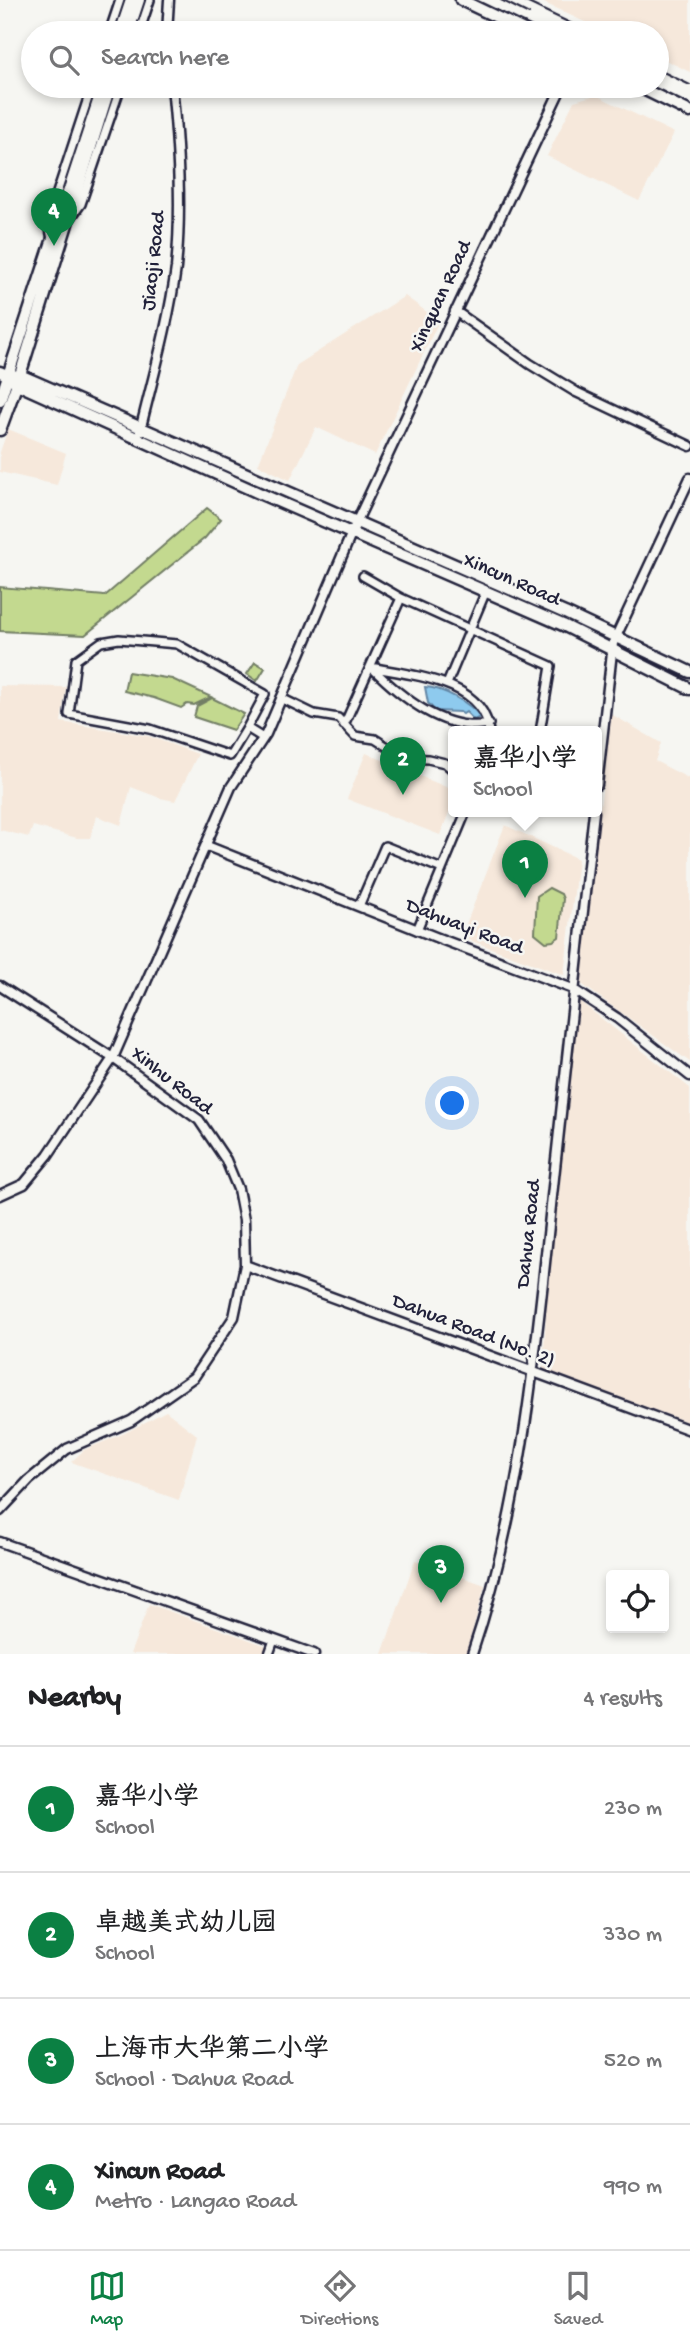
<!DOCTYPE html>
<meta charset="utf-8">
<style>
body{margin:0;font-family:"Gochi Hand","LXGW WenKai TC",sans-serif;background:#f2f2f2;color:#202124}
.controls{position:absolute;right:21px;bottom:21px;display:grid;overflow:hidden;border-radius:7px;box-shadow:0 4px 10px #0003}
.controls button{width:63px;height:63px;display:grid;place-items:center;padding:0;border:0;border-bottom:2px solid #e0e0e0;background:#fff;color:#202124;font:35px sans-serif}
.you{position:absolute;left:453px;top:1104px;width:24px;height:24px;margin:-18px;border:5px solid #fff;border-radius:50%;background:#1a73e8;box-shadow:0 0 0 10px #1a73e833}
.badge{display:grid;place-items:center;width:46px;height:46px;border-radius:50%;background:#0b8043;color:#fff;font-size:23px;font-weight:700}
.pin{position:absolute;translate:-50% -58px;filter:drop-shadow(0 2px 4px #0008)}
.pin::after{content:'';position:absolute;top:37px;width:24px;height:21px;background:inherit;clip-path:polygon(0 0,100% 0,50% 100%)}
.popup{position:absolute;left:448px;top:726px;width:154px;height:91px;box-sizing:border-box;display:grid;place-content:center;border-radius:7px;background:#fff;filter:drop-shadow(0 2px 5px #0005);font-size:23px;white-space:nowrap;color:#757577}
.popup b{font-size:26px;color:#202124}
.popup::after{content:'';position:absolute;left:50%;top:100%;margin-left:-14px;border:14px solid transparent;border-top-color:#fff}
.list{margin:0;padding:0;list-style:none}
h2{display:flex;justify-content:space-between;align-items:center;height:91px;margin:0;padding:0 28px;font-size:30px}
h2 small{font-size:23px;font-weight:400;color:#757577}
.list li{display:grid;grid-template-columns:46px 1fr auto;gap:21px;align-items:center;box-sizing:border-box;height:126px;padding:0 28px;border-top:2px solid #e0e0e0}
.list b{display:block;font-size:26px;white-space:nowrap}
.list p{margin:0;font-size:23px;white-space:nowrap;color:#757577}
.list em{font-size:23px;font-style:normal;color:#757577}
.icon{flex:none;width:38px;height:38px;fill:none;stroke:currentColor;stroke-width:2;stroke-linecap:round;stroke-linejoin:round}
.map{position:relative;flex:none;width:690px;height:1654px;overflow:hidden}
.search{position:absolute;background:#fff;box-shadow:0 4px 10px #0003;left:21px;right:21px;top:21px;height:77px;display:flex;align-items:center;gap:18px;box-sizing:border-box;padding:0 24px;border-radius:38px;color:#757577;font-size:26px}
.sheet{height:595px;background:#fff}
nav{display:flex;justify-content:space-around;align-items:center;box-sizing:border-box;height:98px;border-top:2px solid #e0e0e0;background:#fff;font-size:19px;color:#757577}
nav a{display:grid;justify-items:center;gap:4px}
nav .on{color:#0b8043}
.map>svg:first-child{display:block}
.built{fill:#f6e8db}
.green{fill:#c3d98f;stroke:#727e65;stroke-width:2}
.water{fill:#8ecaee;stroke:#6387a6;stroke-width:2}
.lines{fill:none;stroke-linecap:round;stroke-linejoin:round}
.minor-casing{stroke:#22223b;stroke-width:12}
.tertiary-casing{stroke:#22223b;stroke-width:13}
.secondary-casing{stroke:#22223b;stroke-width:15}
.minor{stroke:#f6f6f2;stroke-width:7}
.tertiary{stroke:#f6f6f2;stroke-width:8}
.secondary{stroke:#f6f6f2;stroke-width:10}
.rail{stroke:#22223b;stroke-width:2}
.labels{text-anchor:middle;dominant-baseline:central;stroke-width:5;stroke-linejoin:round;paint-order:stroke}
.street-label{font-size:21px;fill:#22223b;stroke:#f6f6f2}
</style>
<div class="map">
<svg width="690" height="1654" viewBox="0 0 690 1654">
<rect width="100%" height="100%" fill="#f6f6f2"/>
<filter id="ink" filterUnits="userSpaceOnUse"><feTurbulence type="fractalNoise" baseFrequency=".0143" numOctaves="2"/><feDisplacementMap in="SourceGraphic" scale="14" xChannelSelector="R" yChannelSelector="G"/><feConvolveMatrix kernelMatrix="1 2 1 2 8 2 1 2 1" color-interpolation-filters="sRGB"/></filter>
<g filter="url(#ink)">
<path class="built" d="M538 0H690V72L657 56V33H608Z
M596 95 674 133 639 201 547 156 574 101Z
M405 296 439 321 375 455 316 427 290 480 258 465 297 365Z
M8 429 66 453 57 485 0 472V452Z
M0 686 66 687 61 722 148 736 198 754 175 801 160 798 131 787 121 825 97 816 90 838H77L33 826 29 837 0 830Z
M611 714 661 743 655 761 690 779V1062L580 983Z
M366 753 453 790V803L440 835 347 799Z
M505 825 578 859 564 975 461 937Z
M578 1000 690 1088V1423L543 1369 547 1296Z
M166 1411 197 1435 179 1500 71 1462 84 1450 125 1433Z
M415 1560 485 1585 466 1654H382Z
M149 1604 267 1646 264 1654H130Z"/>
<path class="green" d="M207 508 221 519 205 538 85 635 0 631V587L105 596Z
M255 662 265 668 257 681 247 674Z
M128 672 172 679 211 697 194 705 187 704 181 708 154 698 124 691Z
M212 698 244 714 233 730 194 717 197 706Z
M549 888 561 894 563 899 559 937 553 941 546 942 535 933 537 896Z"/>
<path class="water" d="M425 687C440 687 473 704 480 717L474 720 466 712 463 714 460 712 435 711 428 703Z"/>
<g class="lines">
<g class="minor-casing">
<path id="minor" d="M109 33 120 0
M139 33 150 0
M71 218 81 204 121 86
M52 239 48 220 92 86
M363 576 401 598
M370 667C409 675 485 680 489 732
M371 667C400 696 444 733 489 724
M447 684 486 591
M281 698 314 714 338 718 355 736 375 739 405 758 428 759 445 763 453 770
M344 725 401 598 551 666 540 732
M247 728 230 756 150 729 69 714 76 660 101 642 119 639 177 644 265 694 247 728 263 738
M359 906 385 846 442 869
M417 930 466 812
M269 1654 274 1640"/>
</g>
<g class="tertiary-casing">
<path id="tertiary" d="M167 33 169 0
M455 311 530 364 576 392 690 446
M140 431C153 377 169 323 176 268 182 207 178 147 172 86
M597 785 613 643 690 478
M207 846 438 938 573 989 617 1018 690 1076
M0 986 113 1058 199 1120 226 1160 238 1189 244 1220 245 1265 234 1317 194 1377 131 1421 67 1449 29 1480 0 1511
M0 1195 24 1184 48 1155 113 1058 231 787 266 734 356 523 562 86
M245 1265 690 1430
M0 1542 314 1654
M472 1654C522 1506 536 1351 552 1196 565 1068 580 940 594 812"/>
</g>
<g class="secondary-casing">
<path id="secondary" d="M461 0 530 33
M120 33 131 0
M128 33 139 0
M637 86 690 112
M0 372 9 376 20 375 565 613 690 672
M9 376 17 384 261 494 563 625 690 689
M0 400 103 86
M0 430 20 375 110 86"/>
</g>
<use href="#minor" class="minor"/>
<use href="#tertiary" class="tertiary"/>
<use href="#secondary" class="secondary"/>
<path class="rail" d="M501 0 529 14
M522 0 591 33
M657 69 690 85"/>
</g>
</g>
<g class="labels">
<g class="street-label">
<text transform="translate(155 261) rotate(-84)">Jiaoji Road</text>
<text transform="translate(442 297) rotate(-65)">Xinquan Road</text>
<text transform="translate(511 581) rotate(24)">Xincun Road</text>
<text transform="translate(464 928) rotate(21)">Dahuayi Road</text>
<text transform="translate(171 1082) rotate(38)">Xinhu Road</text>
<text transform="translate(530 1234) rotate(-84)">Dahua Road</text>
<text transform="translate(473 1332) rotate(21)">Dahua Road (No. 2)</text>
</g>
</g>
</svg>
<div class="controls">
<button><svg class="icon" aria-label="locate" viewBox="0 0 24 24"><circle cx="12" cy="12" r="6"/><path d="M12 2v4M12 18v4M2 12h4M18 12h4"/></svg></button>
</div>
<div class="you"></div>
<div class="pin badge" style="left:525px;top:898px">1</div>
<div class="popup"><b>嘉华小学</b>School</div>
<div class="pin badge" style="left:403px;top:795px">2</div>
<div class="pin badge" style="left:441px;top:1603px">3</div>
<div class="pin badge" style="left:54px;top:246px">4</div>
<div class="search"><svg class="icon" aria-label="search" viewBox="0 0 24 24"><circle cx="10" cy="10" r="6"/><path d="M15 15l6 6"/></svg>Search here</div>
</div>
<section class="sheet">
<h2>Nearby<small>4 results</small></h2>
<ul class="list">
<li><span class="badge">1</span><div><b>嘉华小学</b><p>School</p></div><em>230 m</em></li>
<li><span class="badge">2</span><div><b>卓越美式幼儿园</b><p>School</p></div><em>330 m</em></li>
<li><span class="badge">3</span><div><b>上海市大华第二小学</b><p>School · Dahua Road</p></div><em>520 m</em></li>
<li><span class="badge">4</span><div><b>Xincun Road</b><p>Metro · Langao Road</p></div><em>990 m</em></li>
</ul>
</section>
<nav>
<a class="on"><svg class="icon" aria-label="map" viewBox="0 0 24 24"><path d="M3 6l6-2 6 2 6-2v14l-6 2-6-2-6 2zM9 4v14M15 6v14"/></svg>Map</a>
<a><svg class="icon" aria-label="directions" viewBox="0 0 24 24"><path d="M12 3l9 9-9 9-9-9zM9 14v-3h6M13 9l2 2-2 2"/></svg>Directions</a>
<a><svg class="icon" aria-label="saved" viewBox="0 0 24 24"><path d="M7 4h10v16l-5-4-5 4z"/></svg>Saved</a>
</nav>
